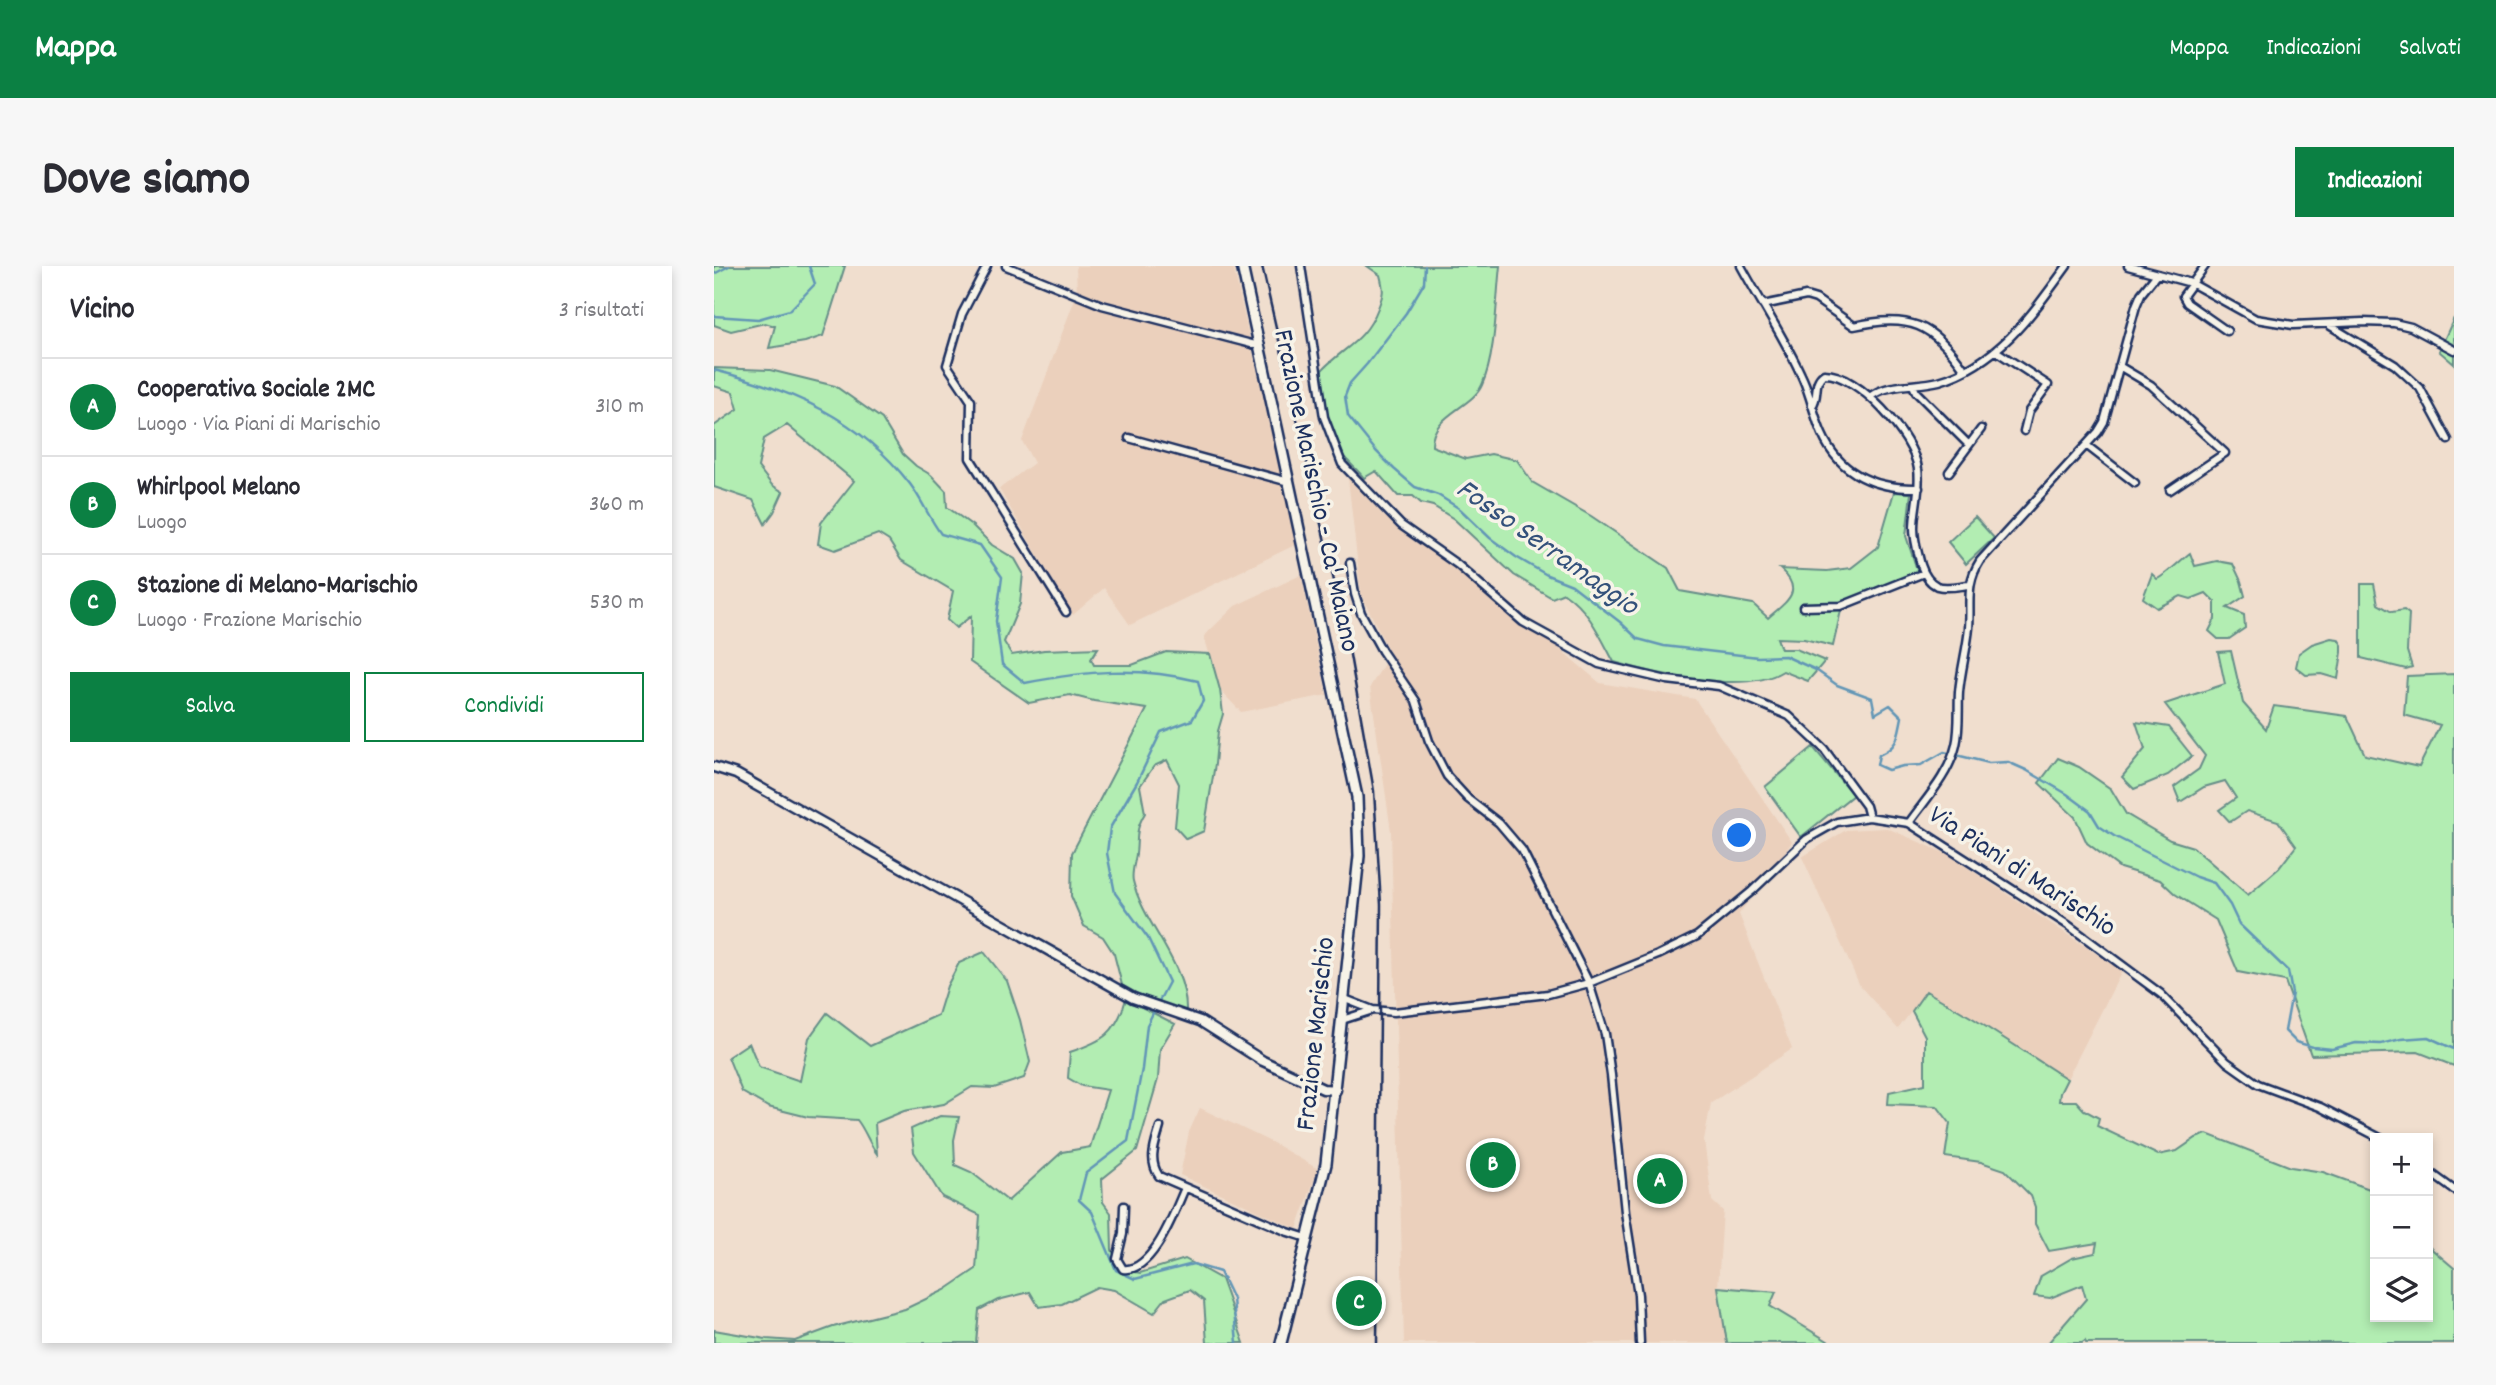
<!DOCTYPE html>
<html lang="it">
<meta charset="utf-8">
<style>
body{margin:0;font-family:Dekko,sans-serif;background:#f7f7f7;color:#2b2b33}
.controls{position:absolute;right:21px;bottom:21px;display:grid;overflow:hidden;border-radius:0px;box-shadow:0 4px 10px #0003}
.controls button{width:63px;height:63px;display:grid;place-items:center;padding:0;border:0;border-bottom:2px solid #e1e1e2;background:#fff;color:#2b2b33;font:35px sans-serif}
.you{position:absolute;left:1026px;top:570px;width:24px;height:24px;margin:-18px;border:5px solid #fff;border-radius:50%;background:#1a73e8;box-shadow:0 0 0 10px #1a73e833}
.badge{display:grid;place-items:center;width:46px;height:46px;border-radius:50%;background:#0b8043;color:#fff;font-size:23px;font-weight:700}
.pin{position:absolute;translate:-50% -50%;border:4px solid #fff;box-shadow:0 2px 7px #0006}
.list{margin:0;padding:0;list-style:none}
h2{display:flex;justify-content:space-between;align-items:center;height:91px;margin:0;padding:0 28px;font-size:30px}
h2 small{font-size:23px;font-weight:400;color:#7c7c81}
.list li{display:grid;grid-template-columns:46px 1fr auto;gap:21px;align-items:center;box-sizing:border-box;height:98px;padding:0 28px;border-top:2px solid #e1e1e2}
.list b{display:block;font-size:26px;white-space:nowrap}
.list p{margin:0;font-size:23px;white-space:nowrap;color:#7c7c81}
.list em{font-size:23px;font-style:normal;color:#7c7c81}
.actions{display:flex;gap:14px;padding:21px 28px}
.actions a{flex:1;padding:16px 0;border:2px solid #0b8043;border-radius:0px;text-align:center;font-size:24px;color:#0b8043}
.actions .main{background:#0b8043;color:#fff}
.icon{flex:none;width:38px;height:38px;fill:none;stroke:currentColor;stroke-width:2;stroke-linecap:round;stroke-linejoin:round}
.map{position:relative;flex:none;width:1740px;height:1077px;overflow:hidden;border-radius:0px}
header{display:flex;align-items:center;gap:42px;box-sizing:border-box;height:98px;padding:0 35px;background:#0b8043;color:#fff}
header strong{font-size:33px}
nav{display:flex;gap:38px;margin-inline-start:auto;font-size:24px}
.intro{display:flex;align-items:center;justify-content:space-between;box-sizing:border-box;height:168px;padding:0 42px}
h1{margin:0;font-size:49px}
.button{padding:18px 32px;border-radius:0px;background:#0b8043;color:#fff;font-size:24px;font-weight:700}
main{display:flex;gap:42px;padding:0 42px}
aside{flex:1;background:#fff;border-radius:0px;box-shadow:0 4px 10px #0003}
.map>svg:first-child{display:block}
.built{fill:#ebd0bc}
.green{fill:#b2edb2;stroke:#668e88;stroke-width:2}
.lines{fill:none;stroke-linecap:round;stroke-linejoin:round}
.stream{stroke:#6296b6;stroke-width:2.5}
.minor-casing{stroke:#1b2f5e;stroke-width:11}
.tertiary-casing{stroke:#1b2f5e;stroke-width:13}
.secondary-casing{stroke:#1b2f5e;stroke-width:14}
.minor{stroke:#f7f3e8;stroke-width:6}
.tertiary{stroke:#f7f3e8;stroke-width:8}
.secondary{stroke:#f7f3e8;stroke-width:9}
.rail{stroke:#1b2f5e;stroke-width:2.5}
.labels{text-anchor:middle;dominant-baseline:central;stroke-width:7;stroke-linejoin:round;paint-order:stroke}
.street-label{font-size:28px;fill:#1b2f5e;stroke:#f7f3e8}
.water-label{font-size:30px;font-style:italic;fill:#33517b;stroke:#f7f3e8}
</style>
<header>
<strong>Mappa</strong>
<nav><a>Mappa</a><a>Indicazioni</a><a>Salvati</a></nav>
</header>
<div class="intro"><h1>Dove siamo</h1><a class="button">Indicazioni</a></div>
<main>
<aside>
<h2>Vicino<small>3 risultati</small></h2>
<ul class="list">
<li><span class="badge">A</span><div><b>Cooperativa Sociale 2MC</b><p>Luogo · Via Piani di Marischio</p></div><em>310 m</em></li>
<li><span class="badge">B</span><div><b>Whirlpool Melano</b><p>Luogo</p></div><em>360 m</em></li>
<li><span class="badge">C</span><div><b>Stazione di Melano-Marischio</b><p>Luogo · Frazione Marischio</p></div><em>530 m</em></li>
</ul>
<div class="actions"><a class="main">Salva</a><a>Condividi</a></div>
</aside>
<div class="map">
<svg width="1740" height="1077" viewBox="0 0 1740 1077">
<rect width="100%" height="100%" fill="#f0dece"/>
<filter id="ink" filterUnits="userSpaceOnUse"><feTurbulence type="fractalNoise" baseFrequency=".0143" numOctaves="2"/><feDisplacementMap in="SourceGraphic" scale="14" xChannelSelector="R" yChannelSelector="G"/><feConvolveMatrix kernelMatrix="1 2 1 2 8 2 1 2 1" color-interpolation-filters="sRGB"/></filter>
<g filter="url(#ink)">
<path class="built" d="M362 0H519L583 278 416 359 390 322 359 349 285 223 320 197 308 175 363 27Z
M634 212 670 250 797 342 886 417 981 433 1078 576 1025 648 1078 783 997 837 990 874 998 935 1009 945 1004 1021 1013 1077H690L677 565 656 421 676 388 647 328Z
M587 309 613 429 527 446 506 424 490 370 521 340Z
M1173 562 1233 588 1408 705 1353 813 1260 753 1213 725 1184 763 1146 720 1088 591 1132 564Z
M486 842 559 877 604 903 583 963 466 909 475 866Z"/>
<path class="green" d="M0 0H131L109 70 91 76 55 82 61 60 51 57 17 65 0 59Z
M653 0H786C782 34 782 89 768 119 758 142 717 149 718 180L752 193 777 188 803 194 818 216 877 250 954 302 966 325 1039 338 1054 352C1073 335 1091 325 1066 303L1113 305 1137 302 1164 281 1180 226 1197 227 1192 270 1204 307 1128 340 1119 380 1090 373 1063 372 1067 383H1082L1111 395 1094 415 1069 405C1032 429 941 408 900 396 886 370 875 344 850 327L838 332 800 309 740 253 719 240 707 237 699 230H684L662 205 650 212C645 205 637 199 631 192 613 170 607 132 608 104 631 80 651 76 664 42 670 27 670 24 666 9Z
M1740 52V98L1725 85Z
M0 102 56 104 121 120 168 153 189 188 202 200 217 209 232 225 233 241 259 260 278 279 301 293 309 307 306 338 290 376 298 389 330 384 384 382 377 393 380 399H418L452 386 496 388 506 424 509 448 504 465 501 498 490 565 472 573 461 561 465 518 453 494 440 500 426 520 431 547C421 564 424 569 422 588 421 596 417 607 419 615 429 658 474 699 472 746L426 729 408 719 400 688 389 671 370 660 357 630 358 587 433 443 380 435 356 429 315 437 256 396 257 350 242 362 233 354 239 325 187 294 175 275 164 268 121 284 104 278 107 257 140 215 73 159 50 173 44 201 58 219 69 226 60 246 51 258 39 234 0 221V160L24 143 19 126 0 120Z
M1261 251 1280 272 1252 298 1234 276Z
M1476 287 1481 300 1503 295 1519 298 1527 315 1531 330 1513 342 1530 349 1531 362 1515 373H1504L1495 365 1501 353V336L1492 327 1477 333 1467 330 1443 342 1429 332 1438 308 1443 313C1450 311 1468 293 1476 287Z
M1647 318H1660L1664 338 1678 346 1690 344 1695 348 1693 385 1698 401 1692 403 1647 392Z
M1617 372 1624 373 1628 379V386L1624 413 1607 408 1592 409 1582 401 1585 387 1598 378Z
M1517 385 1529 437 1552 463 1560 440 1633 450 1651 489 1705 501 1726 459 1690 449 1693 410 1740 408V800L1704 786 1597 789 1571 715 1524 706 1502 654 1461 628 1446 614 1406 602 1373 577 1361 551 1325 517 1344 492 1365 501 1397 523 1412 548 1456 574 1479 581 1534 629 1565 602 1582 580 1564 555 1533 545 1516 556 1505 544 1522 532 1511 515 1490 521 1466 536 1460 521 1485 503 1491 490 1451 438 1511 418 1504 386Z
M1422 456 1455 461 1478 490 1454 509 1420 523 1408 511 1431 483Z
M1099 481 1139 529 1087 571 1051 521Z
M270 686 293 715 306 754 316 796 310 812 280 822 258 821 230 838 190 845 161 857 163 888C155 877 151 864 143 854L94 851 54 841 28 826 14 791 35 777 45 801 86 815 95 772 113 747 156 780 224 749 233 720 245 697Z
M1212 725 1260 753 1353 813 1346 827 1345 835H1362L1370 844 1385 852 1383 860 1444 889 1463 885 1482 872 1493 868 1577 901 1609 906 1661 925V1051H1714V980L1740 1002V1077H1372L1371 1075 1368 1077H1334L1372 1033 1368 1019 1336 1032 1320 1030 1327 1010 1358 992 1381 987 1383 977 1335 985 1321 958V941L1317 930 1291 904 1267 896 1231 891 1236 857 1223 840 1174 838 1175 826 1211 818V770L1198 745Z
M412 733 461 758 446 783 444 813 423 885 388 913 389 936 397 947 398 984 407 1003 426 1007 471 993 507 1013 530 1077H493L490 1035 476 1024 451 1033 440 1047 400 1024 383 1021 348 1038 325 1041 316 1026 284 1034 265 1044 262 1077H0V1064L52 1073 81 1075 119 1061 191 1043 231 1024 262 1003 266 949 228 931 200 886 197 863 226 850 245 851 240 874 241 899 257 906 294 935 348 886 376 881 394 824 368 820 354 812 356 786C389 775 402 768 412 733Z
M1004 1021 1062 1026 1056 1040 1117 1077H1013Z"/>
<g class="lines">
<path class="stream" d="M711 0 710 17 692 47 653 98 636 117 631 130 634 150 662 185 680 203 701 221 724 229 746 243 776 272 802 291 833 309 858 319 906 356 924 373 950 380 1044 391 1071 390 1102 404 1123 419 1158 432 1161 448 1176 439 1188 451C1184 471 1184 481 1165 489L1163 499 1174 504 1189 500 1207 499 1230 486 1275 497 1294 496 1312 504 1353 528 1376 545 1385 560 1400 570 1482 611 1500 617 1516 639 1525 658 1574 705 1578 727 1571 765 1582 776 1599 781 1618 783 1642 777 1667 778 1687 773 1714 771 1740 783
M0 8 15 0
M0 50 44 53 76 44 101 18 95 0
M0 104C78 124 145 152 196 218 208 234 215 252 227 268L266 279 288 311 282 355 288 398 311 417C373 405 422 400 484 415L489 435 478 454 447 466 423 516 396 562 393 587 401 627 434 672 455 716 444 737
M441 743 433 759 428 803 414 875 372 907 365 934 378 946 402 1004 421 1013 479 998 506 1006 519 1033 523 1077"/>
<g class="minor-casing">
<path id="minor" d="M273 0 248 48 233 99 257 135 256 192 352 346
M292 0 388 39 545 80
M587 0 610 151 628 198 687 259 744 299 809 356 885 398 953 414 1005 420 1075 450 1110 483 1152 540 1155 551
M1027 0C1047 37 1072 74 1089 113 1097 131 1100 150 1108 168 1126 209 1163 223 1205 222
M1414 0 1477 17 1542 53 1579 59 1648 56 1680 57 1697 61 1740 84
M1491 0 1469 30 1473 37 1513 65
M1049 39 1092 30 1102 33 1140 60C1195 47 1219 58 1251 104
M1615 59 1681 99 1706 122 1734 174
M1282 85 1334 119 1315 145 1310 165
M1405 100 1437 119 1511 187 1456 224
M1199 119 1202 126 1255 179
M1157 130C1177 116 1202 121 1225 115 1284 98 1319 47 1353 0
M1098 140C1106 130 1098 116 1110 108 1144 107 1200 171 1204 203 1207 223 1200 243 1200 262 1200 275 1204 287 1207 299 1210 308 1214 316 1223 320 1233 323 1245 320 1255 319
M415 172 575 216
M1372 179 1421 217
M1235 206 1267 163
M636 297 641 328 647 347 668 385 702 435 715 475 733 510 754 533 785 557 808 584 875 717 891 768 897 809 911 946 924 1029 926 1077
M1089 341 1127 340 1210 307
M1195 557C1212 533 1235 509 1242 479 1246 462 1244 444 1245 426 1247 404 1253 383 1255 362 1257 335 1251 319 1266 295L1384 166 1390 156 1422 40 1427 28 1443 8
M631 733 659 744 680 746 834 728 875 717 944 689 983 670 1038 625 1093 573 1123 556 1155 551 1195 557 1354 659 1447 728 1513 796 1544 818 1606 841 1666 872
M628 754 659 744
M446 861C441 879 434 894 445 910L574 966 593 972
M1714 905 1740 924
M410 940 409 968 403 993 409 1003C439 1007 461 944 471 922"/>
</g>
<g class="tertiary-casing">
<path id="tertiary" d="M0 501 22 508 419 732 486 755 549 795 609 823 622 824"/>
</g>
<g class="secondary-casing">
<path id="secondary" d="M528 0 643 531 645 590 612 898 567 1077"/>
</g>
<use href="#minor" class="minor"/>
<use href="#tertiary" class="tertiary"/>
<use href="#secondary" class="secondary"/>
<path class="rail" d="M548 0 633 372 660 525 667 639 663 1077"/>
</g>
</g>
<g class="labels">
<g class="street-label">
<text transform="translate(600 225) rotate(78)">Frazione Marischio - Ca' Maiano</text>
<text transform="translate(1307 607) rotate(33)">Via Piani di Marischio</text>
<text transform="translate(604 768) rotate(-84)">Frazione Marischio</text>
</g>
<g class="water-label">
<text transform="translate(832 283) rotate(35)">Fosso Serramaggio</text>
</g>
</g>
</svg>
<div class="controls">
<button>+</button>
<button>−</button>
<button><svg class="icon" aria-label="layers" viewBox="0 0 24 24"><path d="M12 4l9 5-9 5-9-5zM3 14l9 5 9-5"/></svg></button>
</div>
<div class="you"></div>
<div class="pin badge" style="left:946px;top:915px">A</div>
<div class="pin badge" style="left:779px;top:899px">B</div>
<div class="pin badge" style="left:645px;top:1037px">C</div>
</div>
</main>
